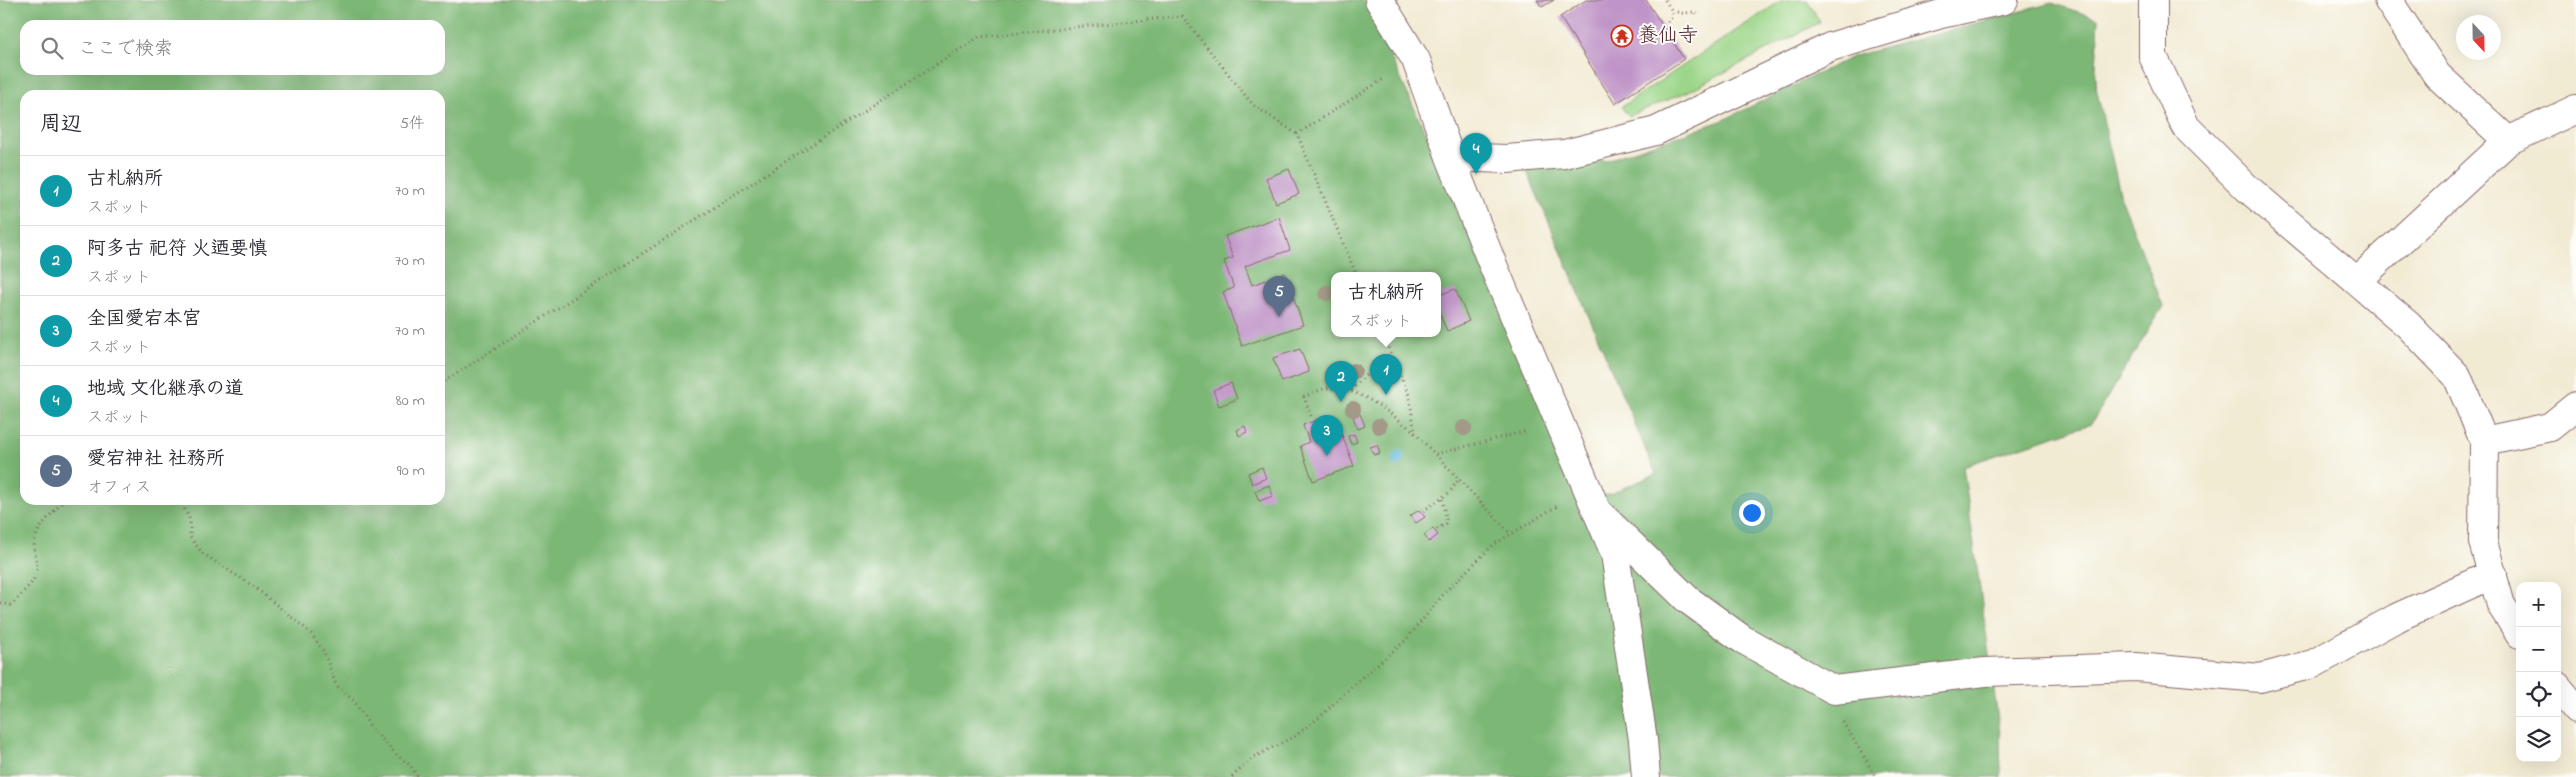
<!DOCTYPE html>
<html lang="ja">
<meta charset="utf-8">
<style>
body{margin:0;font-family:"Indie Flower","Klee One",sans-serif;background:#f2f2f3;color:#2b2b33}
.controls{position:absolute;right:15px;bottom:15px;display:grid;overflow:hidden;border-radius:10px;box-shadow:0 5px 20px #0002}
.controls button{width:45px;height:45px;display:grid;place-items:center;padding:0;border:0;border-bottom:1px solid #e1e1e2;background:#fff;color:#2b2b33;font:25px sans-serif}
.compass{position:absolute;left:2456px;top:15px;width:45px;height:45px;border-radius:50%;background:#fff;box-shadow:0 5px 20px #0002;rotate:158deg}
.you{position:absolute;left:1751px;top:512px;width:18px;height:18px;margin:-12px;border:4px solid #fff;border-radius:50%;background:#1a73e8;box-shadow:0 0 0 8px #1a73e833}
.badge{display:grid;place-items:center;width:32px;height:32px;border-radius:50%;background:#7c3aed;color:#fff;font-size:16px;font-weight:700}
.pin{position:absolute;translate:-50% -41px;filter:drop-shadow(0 1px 2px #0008)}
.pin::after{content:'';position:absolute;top:26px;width:18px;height:15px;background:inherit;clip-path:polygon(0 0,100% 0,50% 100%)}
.popup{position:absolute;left:1331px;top:272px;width:110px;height:65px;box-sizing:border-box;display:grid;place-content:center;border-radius:10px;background:#fff;filter:drop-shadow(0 1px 4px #0005);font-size:16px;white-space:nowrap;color:#7c7c81}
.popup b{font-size:19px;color:#2b2b33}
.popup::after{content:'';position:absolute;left:50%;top:100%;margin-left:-10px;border:10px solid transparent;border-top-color:#fff}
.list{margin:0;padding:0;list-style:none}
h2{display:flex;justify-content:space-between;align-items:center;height:65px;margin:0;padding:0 20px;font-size:21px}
h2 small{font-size:16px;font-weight:400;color:#7c7c81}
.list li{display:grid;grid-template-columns:32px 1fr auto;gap:15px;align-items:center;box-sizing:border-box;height:70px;padding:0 20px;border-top:1px solid #e1e1e2}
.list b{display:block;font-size:19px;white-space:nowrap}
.list p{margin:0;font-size:16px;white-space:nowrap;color:#7c7c81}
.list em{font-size:16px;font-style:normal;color:#7c7c81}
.icon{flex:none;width:28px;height:28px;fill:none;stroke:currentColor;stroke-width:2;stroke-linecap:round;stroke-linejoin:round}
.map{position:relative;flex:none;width:2576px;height:777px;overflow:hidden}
.search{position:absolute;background:#fff;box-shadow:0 5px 20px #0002;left:20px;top:20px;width:425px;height:55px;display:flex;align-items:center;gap:12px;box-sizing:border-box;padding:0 18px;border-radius:15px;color:#7c7c81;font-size:19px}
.panel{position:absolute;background:#fff;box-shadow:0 5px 20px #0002;left:20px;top:90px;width:425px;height:415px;border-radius:15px}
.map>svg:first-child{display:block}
.green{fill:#9bd689;stroke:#727a5a}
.forest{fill:#7cb775;stroke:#636b50;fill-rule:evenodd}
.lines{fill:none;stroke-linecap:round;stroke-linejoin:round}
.stream{stroke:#57b5d5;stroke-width:11}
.building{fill:#bf94c8}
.minor-casing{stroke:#856666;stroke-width:30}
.path{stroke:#856666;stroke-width:3;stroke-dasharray:1 4;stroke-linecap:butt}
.minor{stroke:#fff;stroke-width:28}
.tree{fill:#a39986}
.labels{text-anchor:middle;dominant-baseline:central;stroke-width:4;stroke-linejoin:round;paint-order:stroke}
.poi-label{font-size:20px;fill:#4a1f2b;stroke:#fdfcf7;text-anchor:start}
</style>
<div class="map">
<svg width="2576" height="777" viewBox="0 0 2576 777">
<rect width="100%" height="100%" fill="#fdfcf7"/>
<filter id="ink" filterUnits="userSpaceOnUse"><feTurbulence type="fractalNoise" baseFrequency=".02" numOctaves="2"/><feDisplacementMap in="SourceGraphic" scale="10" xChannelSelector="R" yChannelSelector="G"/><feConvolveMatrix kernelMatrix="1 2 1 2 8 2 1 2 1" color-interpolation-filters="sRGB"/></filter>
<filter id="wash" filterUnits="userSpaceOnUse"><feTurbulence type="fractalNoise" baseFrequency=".0096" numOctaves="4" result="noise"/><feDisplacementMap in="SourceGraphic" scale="20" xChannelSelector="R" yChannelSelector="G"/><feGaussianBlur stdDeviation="1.12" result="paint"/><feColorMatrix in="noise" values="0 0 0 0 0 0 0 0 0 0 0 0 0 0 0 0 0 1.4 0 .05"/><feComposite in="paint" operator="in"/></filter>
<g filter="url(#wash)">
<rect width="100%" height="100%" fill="#f2ebd4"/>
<path class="green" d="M1782 0H1807L1820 22 1687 92 1629 116 1621 107Z"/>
<path class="forest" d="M0 0H1364L1432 146 1586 504 1656 474 1526 169 1607 160 1721 121 1854 56 2052 3 2099 19 2095 83 2121 198 2163 306 2091 424 1963 466 2000 734 2001 777H0ZM25 25H440V70H25ZM25 95H440V500H25ZM1335 276H1437V334H1335Z"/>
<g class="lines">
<path class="stream" d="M1398 461 1399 456"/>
</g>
<g id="blocks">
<path class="building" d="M1537 0H1554L1542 7Z
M1586 0H1646L1684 59 1615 104 1560 17Z
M1289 169 1299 194 1276 203 1266 178Z
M1279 217 1290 250 1245 266 1252 285 1285 273 1303 325 1242 346 1223 292 1234 288 1224 261 1233 258 1225 236Z
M1455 289 1469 321 1447 331 1437 308V296Z
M1300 349 1309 372 1282 382 1273 358Z
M1231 383 1237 399 1219 406 1213 390Z
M1360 414 1365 426 1358 429 1353 417Z
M1325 417 1331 434 1340 430 1354 466 1313 481 1300 446 1309 442 1303 425Z
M1245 426 1247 432 1239 436 1237 430Z
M1354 434 1357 442 1351 444 1348 436Z
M1377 445 1380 453 1374 455 1370 447Z
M1262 467 1266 478 1252 484 1248 473Z
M1269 485 1273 496 1259 501 1255 491Z
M1419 510 1425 517 1416 523 1410 516Z
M1433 528 1438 535 1429 542 1424 535Z"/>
</g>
</g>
<g filter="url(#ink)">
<use href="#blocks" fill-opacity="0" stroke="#856666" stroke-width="1"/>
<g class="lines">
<g class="minor-casing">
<path id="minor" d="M1379 0 1416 60 1450 157 1490 258 1615 554 1643 740 1646 777
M2153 0V56L2186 127 2246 187 2408 325 2457 376 2484 441 2483 542 2501 605 2520 634
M2388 0 2437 75 2508 141
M1450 157 1507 159 1564 154 1656 131 1830 47 1941 14 2004 0
M2357 281 2508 141 2576 109
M2484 441 2550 427 2576 406
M1600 514 1687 599 1742 639 1834 690 1985 672 2136 667 2260 678 2313 664 2396 618 2493 574
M2557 686 2576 709"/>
</g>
<path class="path" d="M1665 0 1672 11V17L1665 24
M1672 11 1682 13 1696 12 1699 16
M1297 134 1385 78
M1382 334 1409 395 1415 433 1510 533
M440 384 979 37 1182 16 1253 105 1297 134 1357 276
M1351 390 1372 369 1393 358
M1311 416 1304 397C1312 394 1322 388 1330 388 1362 388 1390 414 1415 432
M1436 454 1527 431
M180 500 190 520V537L202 553 253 586 310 632 324 652 336 685 354 701 372 729 399 757 410 765 418 777
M1423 511 1450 492 1459 479
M1437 529 1447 523 1442 498
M0 603 10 605C18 600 20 595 26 589 49 566 27 556 37 534 42 522 56 510 64 500
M1843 722 1876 777
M1232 777 1254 757 1295 736 1321 716 1354 684 1405 641 1447 590 1493 545 1557 506"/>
<use href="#minor" class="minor"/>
</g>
<g class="tree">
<circle cx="1327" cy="293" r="8"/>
<circle cx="1354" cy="371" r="8"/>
<circle cx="1353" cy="409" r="8"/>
<circle cx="1379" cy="426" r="8"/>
<circle cx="1464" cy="428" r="8"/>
</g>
</g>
<defs>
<g id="temple-ring" transform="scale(1.125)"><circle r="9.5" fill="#fdfcf7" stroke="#c8321e" stroke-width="1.5"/><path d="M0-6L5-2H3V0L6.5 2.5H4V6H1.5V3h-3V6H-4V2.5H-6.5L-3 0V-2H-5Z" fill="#c8321e"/></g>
</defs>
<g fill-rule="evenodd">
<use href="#temple-ring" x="1622" y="36"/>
</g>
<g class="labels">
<g class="poi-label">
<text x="1638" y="36">養仙寺</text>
</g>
</g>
</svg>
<div class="controls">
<button>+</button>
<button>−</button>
<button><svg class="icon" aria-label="locate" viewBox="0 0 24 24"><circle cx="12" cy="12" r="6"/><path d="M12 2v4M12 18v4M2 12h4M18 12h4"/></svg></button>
<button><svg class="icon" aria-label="layers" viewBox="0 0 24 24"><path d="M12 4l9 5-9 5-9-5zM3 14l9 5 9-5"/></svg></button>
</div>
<svg class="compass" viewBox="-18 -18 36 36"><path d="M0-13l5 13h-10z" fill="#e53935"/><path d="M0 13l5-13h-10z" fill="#7c7c81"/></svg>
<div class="you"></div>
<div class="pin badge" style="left:1386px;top:395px;background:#0f9aa8">1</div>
<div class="popup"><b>古札納所</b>スポット</div>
<div class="pin badge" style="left:1341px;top:402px;background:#0f9aa8">2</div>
<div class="pin badge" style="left:1327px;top:456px;background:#0f9aa8">3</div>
<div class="pin badge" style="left:1476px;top:174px;background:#0f9aa8">4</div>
<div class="pin badge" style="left:1279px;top:317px;background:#5c6f8a">5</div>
<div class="search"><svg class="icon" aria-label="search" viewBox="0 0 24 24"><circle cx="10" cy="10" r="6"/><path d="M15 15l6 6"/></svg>ここで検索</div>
<section class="panel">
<h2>周辺<small>5件</small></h2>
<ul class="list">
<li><span class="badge" style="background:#0f9aa8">1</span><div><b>古札納所</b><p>スポット</p></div><em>70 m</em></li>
<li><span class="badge" style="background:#0f9aa8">2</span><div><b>阿多古 祀符 火迺要慎</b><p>スポット</p></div><em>70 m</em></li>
<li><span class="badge" style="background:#0f9aa8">3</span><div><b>全国愛宕本宮</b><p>スポット</p></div><em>70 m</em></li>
<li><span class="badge" style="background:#0f9aa8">4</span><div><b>地域 文化継承の道</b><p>スポット</p></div><em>80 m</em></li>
<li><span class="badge" style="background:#5c6f8a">5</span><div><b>愛宕神社 社務所</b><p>オフィス</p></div><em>90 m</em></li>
</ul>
</section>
</div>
